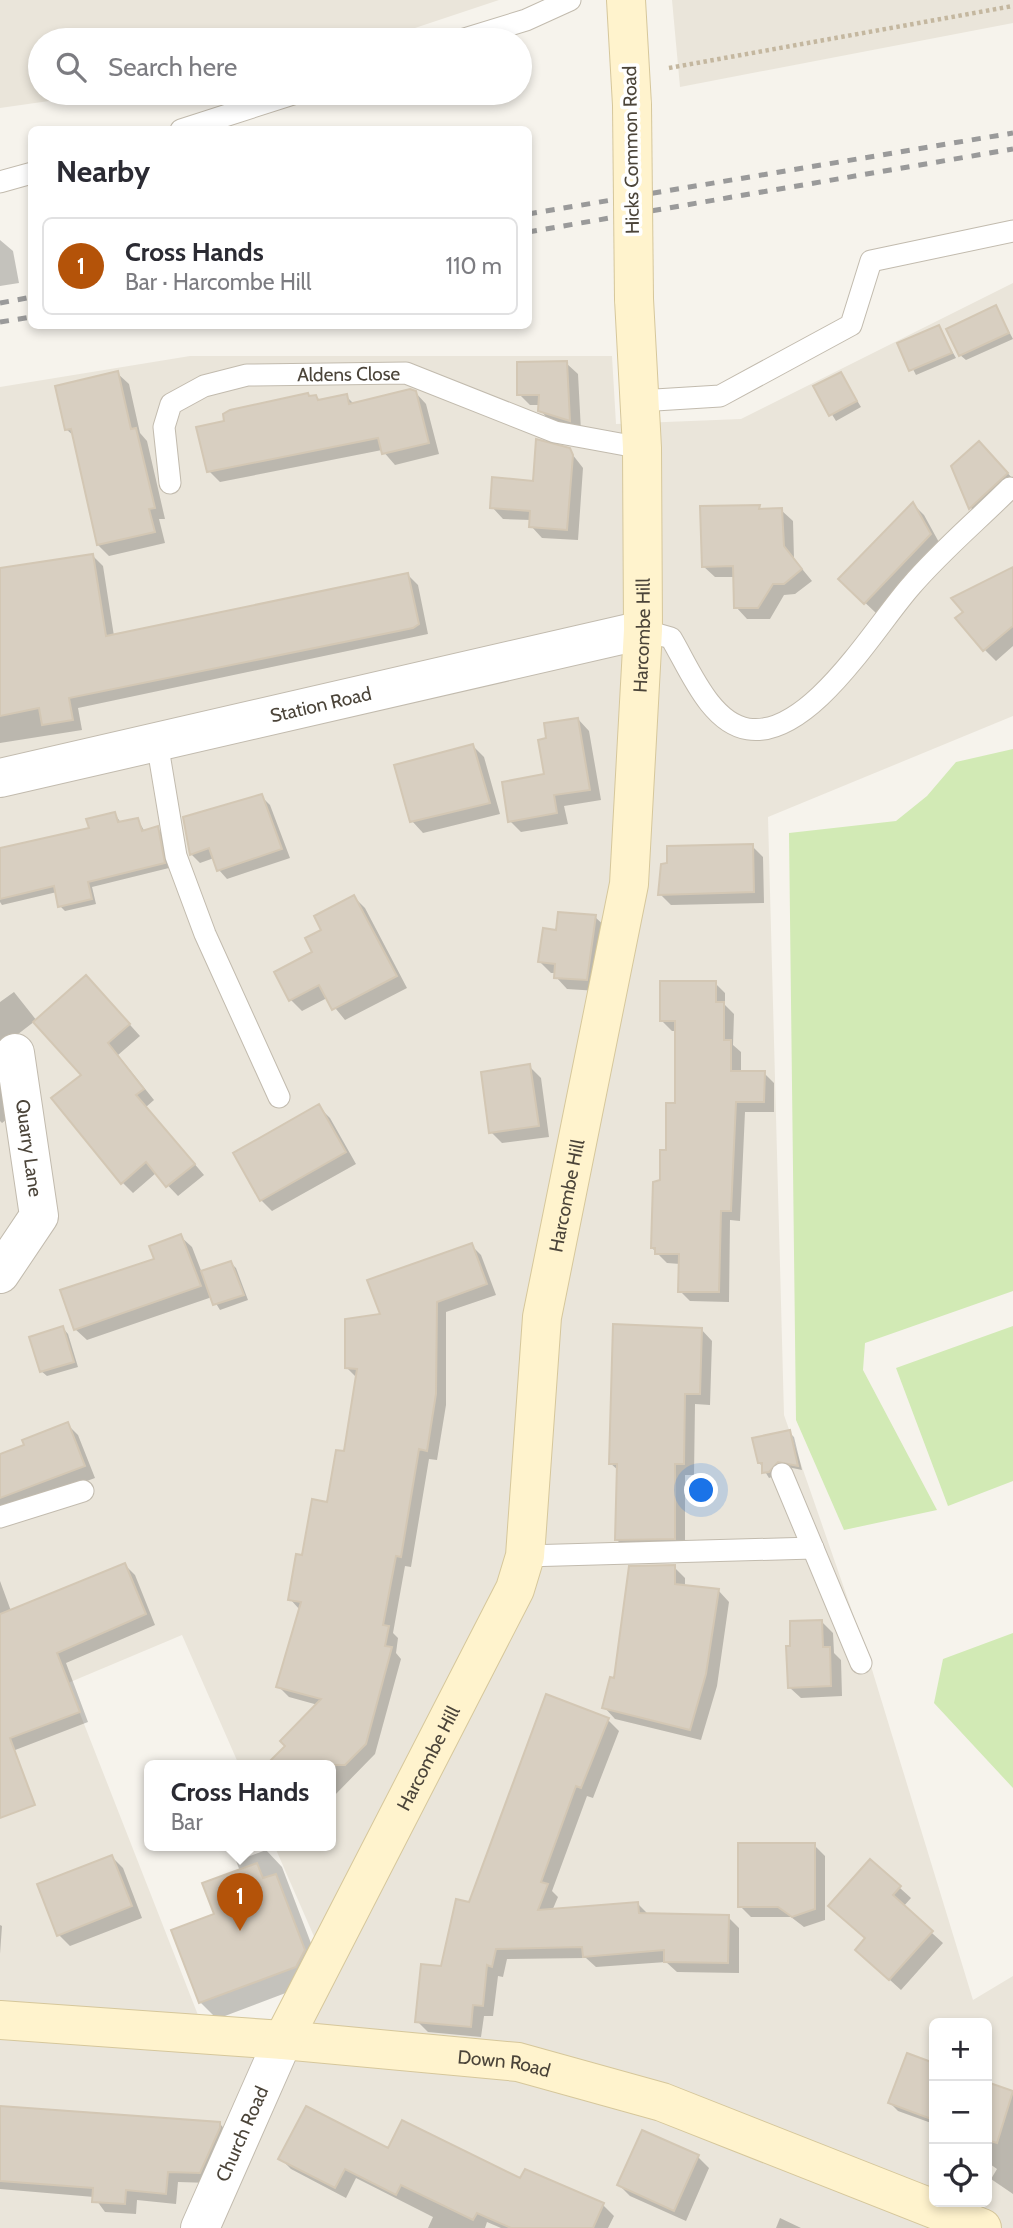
<!DOCTYPE html>
<meta charset="utf-8">
<style>
body{margin:0;font-family:Cabin,sans-serif;background:#f7f7f7;color:#2b2b33}
.controls{position:absolute;right:21px;bottom:21px;display:grid;overflow:hidden;border-radius:10px;box-shadow:0 4px 10px #0003}
.controls button{width:63px;height:63px;display:grid;place-items:center;padding:0;border:0;border-bottom:2px solid #e1e1e2;background:#fff;color:#2b2b33;font:35px sans-serif}
.you{position:absolute;left:702px;top:1491px;width:24px;height:24px;margin:-18px;border:5px solid #fff;border-radius:50%;background:#1a73e8;box-shadow:0 0 0 10px #1a73e833}
.badge{display:grid;place-items:center;width:46px;height:46px;border-radius:50%;background:#b45309;color:#fff;font-size:23px;font-weight:700}
.pin{position:absolute;translate:-50% -58px;filter:drop-shadow(0 2px 4px #0008)}
.pin::after{content:'';position:absolute;top:37px;width:24px;height:21px;background:inherit;clip-path:polygon(0 0,100% 0,50% 100%)}
.popup{position:absolute;left:144px;top:1760px;width:192px;height:91px;box-sizing:border-box;display:grid;place-content:center;border-radius:10px;background:#fff;filter:drop-shadow(0 2px 5px #0005);font-size:23px;white-space:nowrap;color:#7c7c81}
.popup b{font-size:26px;color:#2b2b33}
.popup::after{content:'';position:absolute;left:50%;top:100%;margin-left:-14px;border:14px solid transparent;border-top-color:#fff}
.list{margin:0;padding:0;list-style:none}
h2{display:flex;justify-content:space-between;align-items:center;height:91px;margin:0;padding:0 28px;font-size:30px}
h2 small{font-size:23px;font-weight:400;color:#7c7c81}
.list li{display:grid;grid-template-columns:46px 1fr auto;gap:21px;align-items:center;box-sizing:border-box;height:98px;margin:0 14px 14px;padding:0 14px;border:2px solid #e1e1e2;border-radius:10px}
.list b{display:block;font-size:26px;white-space:nowrap}
.list p{margin:0;font-size:23px;white-space:nowrap;color:#7c7c81}
.list em{font-size:23px;font-style:normal;color:#7c7c81}
.icon{flex:none;width:38px;height:38px;fill:none;stroke:currentColor;stroke-width:2;stroke-linecap:round;stroke-linejoin:round}
.map{position:relative;flex:none;width:1013px;height:2228px;overflow:hidden}
.search{position:absolute;background:#fff;box-shadow:0 4px 10px #0003;left:28px;top:28px;width:504px;height:77px;display:flex;align-items:center;gap:18px;box-sizing:border-box;padding:0 24px;border-radius:38px;color:#7c7c81;font-size:26px}
.panel{position:absolute;background:#fff;box-shadow:0 4px 10px #0003;left:28px;top:126px;width:504px;height:203px;border-radius:10px}
.map>svg:first-child{display:block}
.residential{fill:#eae5da;fill-rule:evenodd}
.green{fill:#d2eab5}
.shadow{fill:#0003}
.building{fill:#d8cfc1;stroke:#d3c7b4;stroke-width:2}
.lines{fill:none;stroke-linecap:round;stroke-linejoin:round}
.lane-casing{stroke:#c2bbae;stroke-width:23}
.street-casing{stroke:#c2bbae;stroke-width:40}
.secondary-casing{stroke:#d6c79b;stroke-width:40}
.path{stroke:#c4b79f;stroke-width:4.5;stroke-dasharray:3.5 3.5;stroke-linecap:butt}
.lane{stroke:#fff;stroke-width:21}
.street{stroke:#fff;stroke-width:38}
.secondary{stroke:#fff3cd;stroke-width:38}
.rail{stroke:#9a9a9a;stroke-width:5;stroke-dasharray:9 9;stroke-linecap:butt}
.secondary-bridge-casing{stroke:#d6c79b;stroke-width:40;stroke-linecap:butt}
.secondary-bridge{stroke:#fff3cd;stroke-width:38}
.labels{text-anchor:middle;dominant-baseline:central;stroke-width:7;stroke-linejoin:round;paint-order:stroke}
.street-label{font-size:19px;fill:#4b4439;stroke:#fff}
</style>
<div class="map">
<svg width="1013" height="2228" viewBox="0 0 1013 2228">
<rect width="100%" height="100%" fill="#f6f3ec"/>
<path class="residential" d="M0 0H499L379 40H40V93H221L209 97 49 101 0 108Z
M672 0H1013V23L680 87Z
M1013 283V716L768 817 784 1415 870 1663 973 2000 1013 1976V2228H0V387L190 356H612L616 424 741 419ZM182 1635 239 1765H331V1845H274L316 1941 313 1961 272 2019 198 2015 68 1683ZM934 2023H987V2202H934Z"/>
<path class="green" d="M1013 749V1291L865 1343 863 1370 937 1510 844 1530 796 1420 789 833 896 821 927 796 956 762Z
M1013 1326V1481L948 1506 896 1368Z
M1013 1633V1788L934 1703 943 1659Z"/>
<path class="shadow" d="M0 240 13 251 19 283 0 286Z
M996 307 1013 339 966 360 960 355Z
M938 327 956 358 916 375 900 344Z
M566 363 578 374 581 431 551 422 540 410V405H530L519 394Z
M117 373 129 384 140 433 147 441 165 519H159L165 543 109 556 98 545 75 437 66 429Z
M841 374 861 407 836 421 815 387Z
M415 392 426 404 439 454 395 465 382 450 220 482 209 471 316 397 321 401 346 396 355 405Z
M569 450 583 468 578 540 542 538 531 526V520L503 519 492 507 535 482Z
M990 454 1013 479 982 518 971 508 953 467Z
M913 504 924 515 941 546 876 613 840 579Z
M759 507 763 510H781L793 521 794 559 812 581 795 594 784 595 770 619H747L736 607 735 577H715L703 566Z
M93 556 103 566 114 636 408 575 418 585 428 634 78 708 82 730 0 743V569Z
M1013 569V646L996 661 985 650Z
M578 719 589 731 601 800 564 806 568 824 521 832 510 821 546 776 548 740Z
M473 746 484 757 500 814 423 833 412 821Z
M261 796 270 805 290 858 227 879 219 870 214 858 200 863 191 854Z
M115 814 121 823 138 820 145 832 157 828 162 833 169 868 92 887 96 904 65 911 60 906 57 892 2 905 0 902V851L91 829Z
M752 846 763 857 764 903 671 905 660 894Z
M354 897 365 908 407 988 345 1020 327 998 302 1011 291 1000 323 930Z
M595 917 607 928 598 991 567 989 556 977V973H551L540 962 558 932Z
M715 983 725 993V1005L734 1014 733 1045 741 1052V1073H764L774 1083V1112H745L740 1221 730 1220 729 1302 690 1301 680 1291V1264L667 1263 652 1248 677 1105V1031H672L662 1021Z
M97 988 140 1036 118 1055 154 1100 146 1107 204 1175 178 1196 156 1173 133 1193 122 1182 83 1075 35 1021 0 1048V1002L14 992 37 1021Z
M529 1066 541 1078 549 1137 502 1143 491 1132Z
M0 1076 11 1116 2 1123 0 1121Z
M319 1107 330 1118 356 1164 272 1211 261 1200Z
M180 1236 192 1247 202 1273 231 1263 236 1268 248 1300 220 1310 212 1297 87 1340 75 1329Z
M471 1245 481 1255 496 1295 446 1312V1405L437 1460 429 1459 411 1567 405 1566 393 1633 398 1638 396 1653 401 1659 375 1754 331 1799V1765L287 1746 318 1705 289 1697 278 1686 300 1610 290 1599 304 1557 329 1504 345 1453 357 1378 347 1368 382 1316Z
M63 1328 68 1334 78 1367 47 1376 41 1371Z
M701 1329 712 1341 710 1405 695 1404 694 1475H685V1549L628 1551 617 1540 619 1471 610 1463Z
M67 1424 78 1435 95 1478 0 1513V1456L27 1447Z
M789 1432 794 1437 802 1470 783 1466 775 1476 769 1478 759 1462Z
M125 1565 135 1575 155 1625 66 1663 88 1722 10 1752 0 1810V1581L11 1611Z
M674 1567 685 1578V1587L718 1590 729 1602 717 1686 701 1740 615 1719 604 1707Z
M822 1622 833 1633 834 1653 841 1660 842 1696 801 1698 789 1687Z
M608 1720 619 1731 593 1798 587 1796 552 1891 558 1897 552 1911 638 1904 649 1915 728 1917 739 1928V1973L677 1972 666 1962 596 1967 586 1958 507 1959 503 1977 498 1976 493 2016H484L481 2037 428 2032 417 2021 470 1904Z
M814 1845 825 1856V1920L804 1927 791 1917H751L740 1906Z
M266 1850 282 1867 320 1967 312 1983 217 2019 200 2002 217 1915 240 1871 236 1861Z
M112 1857 123 1868 142 1918 70 1946 59 1935Z
M870 1861 911 1898 903 1907 943 1943 901 1990 868 1960Z
M0 1925 2 1926 0 1954Z
M908 2055 934 2065V2124L898 2111 890 2103Z
M987 2084 1013 2093V2194L991 2179 997 2169 987 2162 991 2145 987 2143Z
M0 2110 220 2124 230 2135 211 2183 178 2182 176 2204 137 2200 136 2214 105 2212 94 2197 0 2189Z
M389 2150 603 2205 614 2216 608 2228H501L487 2222 485 2228H428L433 2217 356 2178 346 2198 291 2169 281 2159Z
M698 2157 709 2168 686 2221 630 2196 619 2185Z
M780 2218 801 2228H776Z"/>
<path class="building" d="M996 305 1009 333 959 356 946 329Z
M939 325 952 353 909 371 897 343Z
M567 361 570 421 538 411 539 395H517V362Z
M118 371 131 429 136 428 155 508 149 509 155 532 97 545 71 429 65 430 55 386Z
M841 372 857 401 829 416 813 386Z
M410 389 416 391 429 443 382 454 378 438 207 472 196 427 224 421 223 414 230 410 308 393 309 396 316 395 318 400 347 394 349 404Z
M536 439 570 448 573 455 567 530 529 527 530 511 490 508 492 477 533 481Z
M979 441 1008 473 969 509 951 466Z
M913 502 931 534 864 604 838 579Z
M760 505 759 509 782 508 784 546 802 569 784 584H773L758 608H734L733 566 702 567 700 506Z
M93 554 106 636 408 573 419 624 413 628 69 698 73 720 42 725 39 708 0 716V568Z
M1013 567V626L983 651 955 618 963 612 951 598Z
M578 718 590 790 554 795 557 813 508 822 502 782 544 774 538 740 546 738 544 723Z
M473 744 490 803 410 822 394 765Z
M262 794 282 849 217 871 209 848 190 855 183 817Z
M115 812 118 822 138 818 142 831 158 826 165 863 88 882 92 899 58 907 54 886 0 899V848L89 828 86 819Z
M753 844 754 892 658 895 661 864 667 863V846Z
M354 895 397 976 332 1010 319 985 289 1001 274 972 312 952 305 938 321 930 314 916Z
M558 912 596 915 587 980 554 978 555 964 538 962 543 928 556 930Z
M86 975 130 1024 108 1043 144 1089 136 1095 195 1164 166 1187 146 1162 121 1184 51 1098 81 1075 33 1022Z
M660 981H716V1002H724V1040H731V1071H765L764 1102H736L731 1211H721L719 1292H678L679 1254H655V1248H651L653 1182 660 1180V1150H666V1103H675V1021H660Z
M530 1064 539 1126 489 1133 481 1072Z
M319 1104 346 1152 260 1201 233 1153Z
M181 1234 201 1286 74 1330 60 1290 154 1259 149 1246Z
M472 1243 487 1284 437 1302 436 1394 427 1451 419 1449 401 1557 396 1556 383 1625 389 1626 385 1646 392 1647 366 1744 345 1765H266L285 1746 280 1741 321 1699 276 1687 301 1602 288 1600 296 1554 302 1555 312 1499 327 1502 336 1450 344 1451 357 1369 345 1368V1319L380 1314 367 1280Z
M231 1261 244 1295 213 1305 201 1271Z
M613 1324 702 1328 700 1394H685L684 1464H675V1539L615 1540 617 1464H609Z
M63 1326 74 1362 40 1372 29 1337Z
M68 1422 85 1466 0 1498V1454L24 1445 22 1440Z
M790 1430 798 1466 778 1462 769 1472 762 1473V1463H758L752 1438Z
M125 1563 146 1614 57 1653 80 1712 10 1738 35 1805 0 1818V1614Z
M675 1565V1584L719 1589 706 1674 690 1730 602 1708 610 1677 614 1678 629 1566Z
M822 1620 823 1647H830L831 1686 788 1688 786 1646H790V1621Z
M546 1694 609 1718 581 1788 576 1786 541 1882 548 1884 538 1910 638 1902 639 1913 729 1915 728 1963 664 1962V1950L583 1957 582 1947 496 1949 492 1967 487 1965 483 2006 473 2005 471 2027 415 2022 421 1964 441 1966 456 1899 469 1902Z
M738 1843H815V1909L792 1917 778 1907H738Z
M112 1855 132 1906 57 1936 37 1884Z
M870 1859 901 1886 893 1895 933 1931 889 1980 855 1950 865 1938 828 1906Z
M257 1863 263 1878 276 1874 305 1950 296 1967 199 2003 171 1930 214 1914 202 1883Z
M907 2053 934 2063V2120L888 2103Z
M987 2082 1013 2091 997 2143 987 2140Z
M0 2106 220 2122V2128L200 2173 168 2172 166 2194 126 2190 125 2204 92 2202 93 2188 0 2181Z
M306 2106 388 2148 402 2120 520 2178 525 2169 604 2203 593 2228H511L477 2213 473 2220 401 2185 396 2195 345 2169 335 2188 278 2159Z
M642 2130 699 2155 674 2211 617 2185Z"/>
<g class="lines">
<g class="lane-casing">
<g id="lane">
<path d="M461 40 526 20 570 0"/>
<path d="M181 130 296 93"/>
<path d="M0 182 32 173"/>
<path d="M639 401 720 396 851 325 871 261 1013 231"/>
<path id="s1" d="M170 483 164 427 171 404 204 386 247 375 406 373 555 432 642 448"/>
<path d="M643 630 671 638C689 668 710 723 748 729 810 739 876 625 911 586 941 551 977 521 1010 488"/>
<path d="M157 742 176 856 205 934 279 1097"/>
<path d="M782 1474 861 1663"/>
<path d="M0 1517 83 1491"/>
<path d="M525 1556 813 1548"/>
</g>
</g>
<g class="street-casing">
<g id="street">
<path id="s2" d="M0 778 643 630"/>
<path d="M0 1274 39 1216 15 1053"/>
<path id="s3" d="M200 2228 283 2040"/>
</g>
</g>
<g class="secondary-casing">
<g id="secondary">
<path d="M626 0 632 105"/>
<path id="s4" d="M0 2020 283 2040 518 2062 662 2102 982 2228"/>
<path id="s5" d="M283 2040 515 1589 525 1556 542 1317 629 884 643 630 642 448 634 299"/>
</g>
</g>
<path class="path" d="M669 68 1013 6"/>
<use href="#lane" class="lane"/>
<use href="#street" class="street"/>
<use href="#secondary" class="secondary"/>
<path class="rail" d="M528 214 1013 133
M528 232 1013 149
M0 303 32 297
M0 322 32 317"/>
<g class="secondary-bridge-casing">
<path id="secondary-bridge" d="M632 105 634 299"/>
</g>
<use href="#secondary-bridge" class="secondary-bridge"/>
</g>
<g class="labels">
<g class="street-label">
<text transform="translate(631 150) rotate(-91)">Hicks Common Road</text>
<text stroke="none"><textPath href="#s1" startOffset="264">Aldens Close</textPath></text>
<text stroke="none"><textPath href="#s5" startOffset="1472">Harcombe Hill</textPath></text>
<text stroke="none"><textPath href="#s2" startOffset="329">Station Road</textPath></text>
<text transform="translate(29 1148) rotate(82)">Quarry Lane</text>
<text stroke="none"><textPath href="#s5" startOffset="905">Harcombe Hill</textPath></text>
<text stroke="none"><textPath href="#s5" startOffset="317">Harcombe Hill</textPath></text>
<text stroke="none"><textPath href="#s4" startOffset="506">Down Road</textPath></text>
<text stroke="none"><textPath href="#s3" startOffset="103">Church Road</textPath></text>
</g>
</g>
</svg>
<div class="controls">
<button>+</button>
<button>−</button>
<button><svg class="icon" aria-label="locate" viewBox="0 0 24 24"><circle cx="12" cy="12" r="6"/><path d="M12 2v4M12 18v4M2 12h4M18 12h4"/></svg></button>
</div>
<div class="you"></div>
<div class="pin badge" style="left:240px;top:1931px">1</div>
<div class="popup"><b>Cross Hands</b>Bar</div>
<div class="search"><svg class="icon" aria-label="search" viewBox="0 0 24 24"><circle cx="10" cy="10" r="6"/><path d="M15 15l6 6"/></svg>Search here</div>
<section class="panel">
<h2>Nearby<small></small></h2>
<ul class="list">
<li><span class="badge">1</span><div><b>Cross Hands</b><p>Bar · Harcombe Hill</p></div><em>110 m</em></li>
</ul>
</section>
</div>
